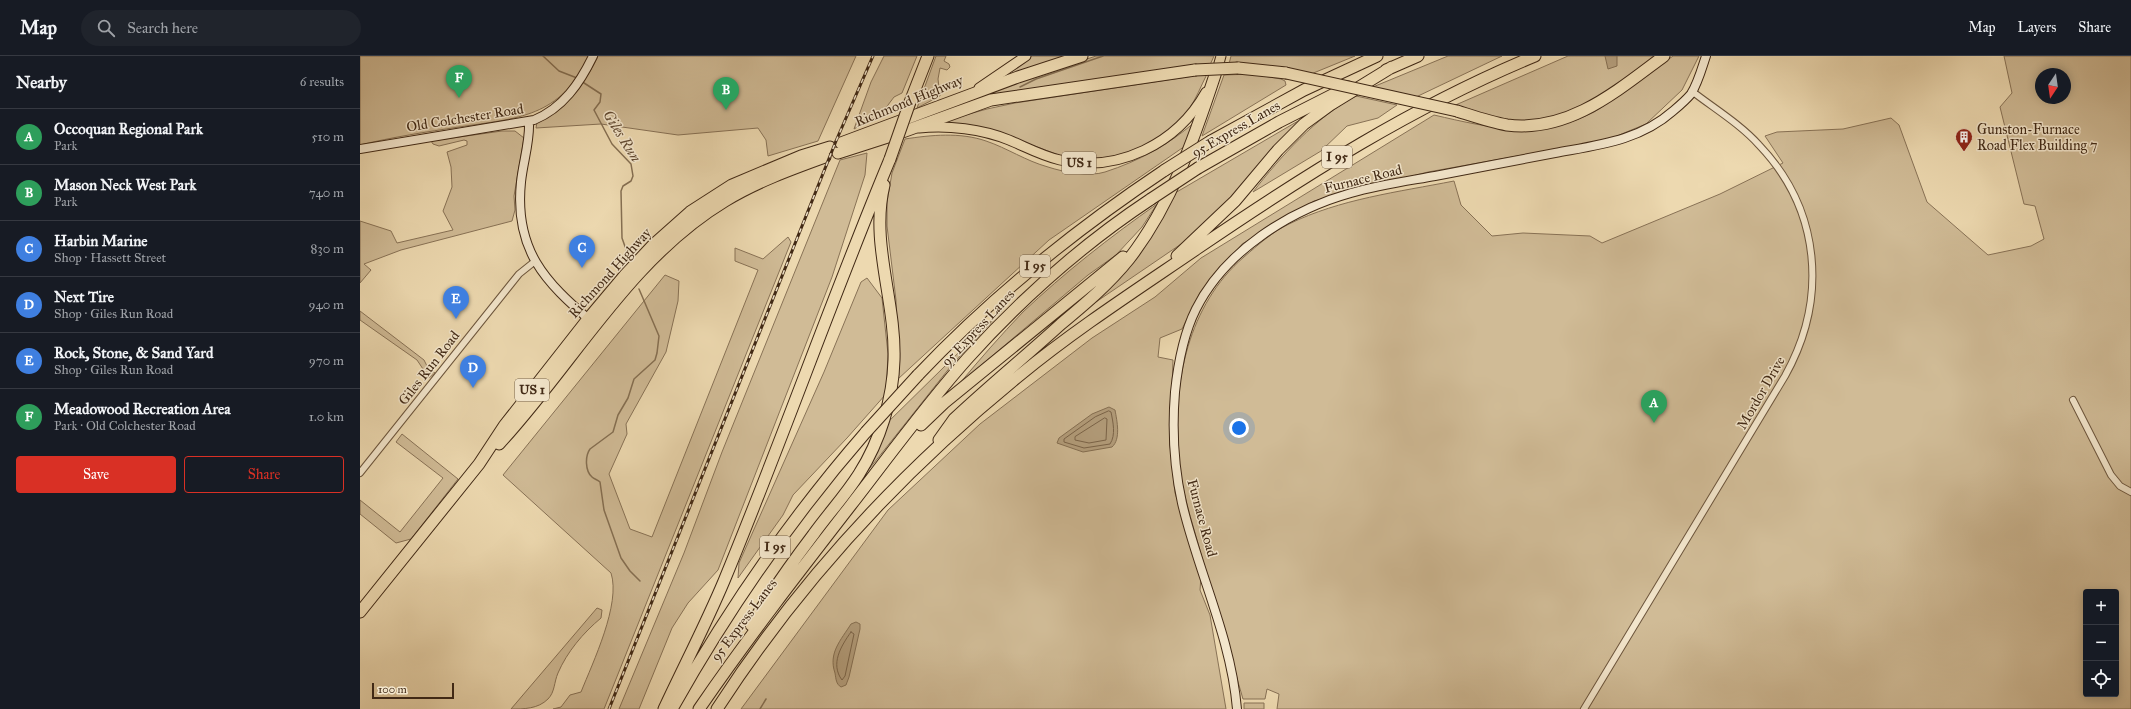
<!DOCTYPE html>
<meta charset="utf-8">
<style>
body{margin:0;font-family:"IM FELL Great Primer",serif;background:#20242c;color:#f1f3f6}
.controls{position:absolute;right:12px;bottom:12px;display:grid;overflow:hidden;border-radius:4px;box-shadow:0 2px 10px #0003}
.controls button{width:36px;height:36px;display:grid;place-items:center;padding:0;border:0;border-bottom:1px solid #363941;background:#171b24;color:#f1f3f6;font:20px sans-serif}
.compass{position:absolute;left:1675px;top:12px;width:36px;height:36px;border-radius:50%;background:#171b24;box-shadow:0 2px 10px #0003;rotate:193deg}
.scale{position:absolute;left:12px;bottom:10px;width:82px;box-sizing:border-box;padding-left:4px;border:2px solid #412915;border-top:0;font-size:11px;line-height:14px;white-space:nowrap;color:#412915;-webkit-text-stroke:3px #f3e6cc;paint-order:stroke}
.you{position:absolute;left:879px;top:372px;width:14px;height:14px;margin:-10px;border:3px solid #fff;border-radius:50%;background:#1a73e8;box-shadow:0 0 0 6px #1a73e833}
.badge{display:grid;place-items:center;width:26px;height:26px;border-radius:50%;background:#d93025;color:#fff;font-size:13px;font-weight:700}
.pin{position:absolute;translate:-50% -33px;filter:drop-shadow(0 1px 2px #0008)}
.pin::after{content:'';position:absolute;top:21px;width:14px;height:12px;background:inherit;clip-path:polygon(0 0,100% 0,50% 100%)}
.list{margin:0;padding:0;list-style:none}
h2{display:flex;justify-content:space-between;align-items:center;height:52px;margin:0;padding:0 16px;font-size:17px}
h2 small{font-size:13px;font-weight:400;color:#9ea1a6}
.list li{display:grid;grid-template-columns:26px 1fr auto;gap:12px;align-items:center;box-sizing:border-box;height:56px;padding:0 16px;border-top:1px solid #363941}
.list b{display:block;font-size:15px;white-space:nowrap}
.list p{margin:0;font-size:13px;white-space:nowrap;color:#9ea1a6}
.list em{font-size:13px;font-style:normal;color:#9ea1a6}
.actions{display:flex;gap:8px;padding:12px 16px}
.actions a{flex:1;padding:9px 0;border:1px solid #d93025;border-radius:4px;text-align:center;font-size:14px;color:#d93025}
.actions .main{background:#d93025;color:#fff}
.icon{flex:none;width:22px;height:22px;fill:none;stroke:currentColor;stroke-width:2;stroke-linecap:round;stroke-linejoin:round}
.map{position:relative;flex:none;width:1771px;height:653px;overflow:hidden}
header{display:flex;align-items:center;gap:24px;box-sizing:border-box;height:56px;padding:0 20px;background:#171b24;border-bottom:1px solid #363941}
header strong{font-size:19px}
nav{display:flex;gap:22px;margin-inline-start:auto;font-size:14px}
.search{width:280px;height:36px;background:#20242c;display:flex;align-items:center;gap:10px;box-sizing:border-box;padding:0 14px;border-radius:22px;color:#9ea1a6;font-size:15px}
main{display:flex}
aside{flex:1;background:#171b24}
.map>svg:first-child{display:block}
.green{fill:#d0bb96;stroke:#887256;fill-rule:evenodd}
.water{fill:#b39d7b;stroke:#856f52}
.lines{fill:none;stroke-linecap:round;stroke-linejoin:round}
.shore{stroke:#7a6348;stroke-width:1}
.stream{stroke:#856f52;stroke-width:1.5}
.street-casing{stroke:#6c553c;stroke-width:8}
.secondary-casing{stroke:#412915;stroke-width:10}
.primary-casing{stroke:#412915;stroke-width:11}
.highway-casing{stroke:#412915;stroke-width:13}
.street{stroke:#f3e6cc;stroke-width:6}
.secondary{stroke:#f3e6cc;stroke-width:8}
.primary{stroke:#edd9b0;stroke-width:9}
.highway{stroke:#edd9b0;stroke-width:11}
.rail-casing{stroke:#412915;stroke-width:3}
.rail{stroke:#f3e6cc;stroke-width:1.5;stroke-dasharray:4.5;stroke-linecap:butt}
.highway-bridge-casing{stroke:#412915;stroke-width:13;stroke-linecap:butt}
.highway-bridge{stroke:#edd9b0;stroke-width:11}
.labels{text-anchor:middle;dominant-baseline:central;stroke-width:3;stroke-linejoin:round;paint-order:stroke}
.shield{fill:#f3e6cc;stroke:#76624c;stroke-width:1}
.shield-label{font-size:13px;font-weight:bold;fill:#412915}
.street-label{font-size:14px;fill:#412915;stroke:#f3e6cc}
.poi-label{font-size:14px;fill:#412915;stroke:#f3e6cc;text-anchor:start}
.water-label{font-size:15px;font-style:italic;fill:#634c34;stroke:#f3e6cc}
</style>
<header>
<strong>Map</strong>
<div class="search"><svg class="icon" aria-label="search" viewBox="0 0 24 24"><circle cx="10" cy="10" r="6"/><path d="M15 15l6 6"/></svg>Search here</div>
<nav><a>Map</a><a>Layers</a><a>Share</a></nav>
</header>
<main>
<aside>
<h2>Nearby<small>6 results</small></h2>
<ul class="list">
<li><span class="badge" style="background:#2e9e5b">A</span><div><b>Occoquan Regional Park</b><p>Park</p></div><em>510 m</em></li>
<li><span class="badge" style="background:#2e9e5b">B</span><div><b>Mason Neck West Park</b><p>Park</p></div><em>740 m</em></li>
<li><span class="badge" style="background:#3f7fe0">C</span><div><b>Harbin Marine</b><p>Shop · Hassett Street</p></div><em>830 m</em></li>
<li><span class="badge" style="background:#3f7fe0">D</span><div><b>Next Tire</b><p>Shop · Giles Run Road</p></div><em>940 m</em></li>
<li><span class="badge" style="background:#3f7fe0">E</span><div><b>Rock, Stone, &amp; Sand Yard</b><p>Shop · Giles Run Road</p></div><em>970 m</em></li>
<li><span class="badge" style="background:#2e9e5b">F</span><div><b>Meadowood Recreation Area</b><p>Park · Old Colchester Road</p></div><em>1.0 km</em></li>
</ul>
<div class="actions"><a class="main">Save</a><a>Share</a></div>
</aside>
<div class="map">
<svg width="1771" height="653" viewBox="0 0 1771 653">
<rect width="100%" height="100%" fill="#edd9b0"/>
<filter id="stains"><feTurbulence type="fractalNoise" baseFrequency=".005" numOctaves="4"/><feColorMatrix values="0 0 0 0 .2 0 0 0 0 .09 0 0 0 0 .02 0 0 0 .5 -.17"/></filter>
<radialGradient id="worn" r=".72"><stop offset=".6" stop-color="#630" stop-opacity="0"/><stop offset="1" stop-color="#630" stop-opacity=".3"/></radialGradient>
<path class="green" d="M0 0H229C200 62 158 62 99 71 66 76 33 81 0 89Z
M238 0H496L458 85 408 100 406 84 398 72 318 79 241 68 176 72 177 66C206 45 222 34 238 0Z
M524 0H557L542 37 534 41 522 57 494 73 511 26Z
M576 0H586L584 5 589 8 590 11 587 14 580 12 578 23 580 40 557 52Z
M671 0H707L628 29 657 12Z
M736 0H854L850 9 663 34 480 92 658 26Z
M871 0H995L951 18 869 8Z
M1088 0H1142L1056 41 1008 33Z
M1208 0H1297C1258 28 1206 72 1154 65 1133 62 1112 55 1091 51Z
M1313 0H1339L1322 34 1286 68 1247 84 1068 116 954 145 882 188 841 235 822 273 800 282 798 301 813 304 810 389 815 437 841 520 840 534 850 559 866 653H381L528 454 620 368 732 282 795 241 841 202 1074 59C1130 72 1180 84 1234 56 1242 52 1250 44 1258 39 1277 26 1295 13 1313 0Z
M1644 0H1771V653H917L919 638 907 633 905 643H883C869 595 855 547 841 498 832 465 820 431 818 396 813 326 828 249 884 201 898 189 912 176 929 168 980 143 1038 136 1094 125L1101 149 1132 180 1163 177 1230 180 1242 187 1360 138 1423 107 1405 80 1417 76 1483 73 1531 62 1539 69 1567 146 1628 199 1671 190 1684 183 1675 150 1664 148 1640 51 1652 37ZM1681 18H1705V42H1681ZM1726 536H1756V638H1726Z
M847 18C841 30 836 43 829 53 805 85 760 108 720 104 703 103 688 94 671 89 638 80 604 76 570 69L627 53 655 47Z
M892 18 921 23 925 25 926 29 842 80 864 19Z
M996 40 1037 49 1018 62 987 70 961 95 893 136C921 100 956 61 996 40Z
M962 51 916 90 870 143 827 184 733 248 815 137Z
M835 66 828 88 689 184 538 323 536 244 527 170V146L532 117 545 83C571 79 600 76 626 85 647 92 666 105 688 111 703 116 730 121 745 116 779 105 808 89 835 66Z
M142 75H155L164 82 154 140 155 154 152 165 41 194 4 208 11 214 0 227V165L31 175 37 187 93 174 83 155 92 131 91 111 87 96 107 89V85L104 84 79 90 73 88 71 85Z
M507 97 505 119 472 221 358 514 328 547 312 572 279 653H259L324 497 362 396 480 104Z
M797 148 782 171 756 199 728 219 600 327C620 303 641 279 663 256 704 217 750 181 797 148Z
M428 181 431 186 244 653H193L201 651 210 639 221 636C233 606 261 548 251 517L143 419 305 219 319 225 318 245 306 296 266 368 267 378 249 418 270 473 292 481 398 214 375 205V192L403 203Z
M507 222 522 242 528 298 526 338 487 382 433 439 423 459 378 522 379 507 464 316 501 226Z
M645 251 591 310 506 417 524 370Z
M0 255 64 304 68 312 75 317 69 322 57 304 0 264Z
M42 378 98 423 51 483 36 487 0 458V444L40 476 83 422 36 386Z
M237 552 242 554 241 562C223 577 207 596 198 617 194 626 195 636 188 643 178 653 164 653 151 653Z
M884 647H904V653H884Z"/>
<path class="water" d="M1245 0H1257V10L1248 13Z
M749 351 755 354C757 365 761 383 752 391L723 396 697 387 699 382 732 358Z
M496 566 500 568V573L489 621 486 629 481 631C476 628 476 623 475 617 468 597 481 584 491 568Z"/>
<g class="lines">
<path class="shore" d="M749 355 751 356C753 366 756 379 750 388L724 392 704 386V383L735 361Z
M745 362 747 363 746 384 729 387 715 384V381Z
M491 576 494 578 485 620 482 624C470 608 481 590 491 576Z"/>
<path class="stream" d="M183 0 199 15 217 22
M221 25 241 38 240 46 234 54 252 88 271 108 273 120 271 125 263 130 261 135 262 182 268 199
M660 31 676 23 743 0
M279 233 299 280 297 297 295 304 274 323 268 342 258 359 253 376 230 393C225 400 225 415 232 421 234 423 238 424 240 426L244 454 261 502 270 515 280 525
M400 653 406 643"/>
<g class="street-casing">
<path id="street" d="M1713 344 1751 419 1760 430 1771 436
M0 417 159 218 174 206
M1224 653 1425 320C1468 243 1461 154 1399 89 1380 68 1355 53 1333 36"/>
</g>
<g class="secondary-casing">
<path id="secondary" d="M169 66C170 86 163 106 161 126 154 194 185 226 232 266
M0 93 174 64C203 52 220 27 233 0
M877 653C871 581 838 516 822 447 814 411 812 373 815 336 818 307 823 279 836 253 865 195 930 154 991 137 1018 129 1047 125 1075 120 1115 112 1155 105 1195 97 1238 89 1279 85 1313 55 1319 50 1326 44 1331 38 1338 27 1342 12 1346 0"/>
</g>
<g class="primary-casing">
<path id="primary" d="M856 18 861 0
M619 32 666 0
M559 72C588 69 622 73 649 84 666 91 682 100 700 104 758 117 817 88 846 36"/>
</g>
<g class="highway-casing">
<path id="highway" d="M878 12 926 17
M1026 14 1058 0
M550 46 568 0
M1097 55C1113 60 1130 66 1147 69 1209 77 1258 34 1304 0
M851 85 944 34 1017 0
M481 87 658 21 722 0
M478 97 537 78 631 44 835 14
M838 112 919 66 988 31
M817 200 875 145 918 94 944 68 970 49 1032 11
M558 319C632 241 715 174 805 114
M561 369 584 347 763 201
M579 384 594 363C629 330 666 300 701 268 725 248 749 228 769 203 811 149 834 83 855 19
M139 388C214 307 269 203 365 145 396 126 432 113 465 101
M0 556 119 408 144 370 228 263 265 219 294 188 330 156 372 129 441 100 470 91
M391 569C410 538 431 508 453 479 468 458 485 440 499 418 520 385 533 343 534 304 536 245 510 187 524 129
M304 653C324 610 346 568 364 525 422 385 472 242 530 103
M312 653C367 555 432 461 506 376
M339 653C387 583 439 516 491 449 529 400 566 349 607 303 662 242 723 188 791 143
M357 653C439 526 543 414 660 319 716 273 778 233 838 192 945 119 1054 50 1175 0"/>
</g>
<use href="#street" class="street"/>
<use href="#secondary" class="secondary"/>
<use href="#primary" class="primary"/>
<use href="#highway" class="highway"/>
<g class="rail-casing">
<path id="rail" d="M249 653 476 85 513 0"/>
</g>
<use href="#rail" class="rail"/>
<g class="highway-bridge-casing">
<path id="highway-bridge" d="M835 14 878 12
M926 17 1097 55
M530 103 550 46
M805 114 851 85
M791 143 838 112
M506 376 558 319"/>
</g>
<use href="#highway-bridge" class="highway-bridge"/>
</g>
<defs>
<g id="building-pin" transform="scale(0.9)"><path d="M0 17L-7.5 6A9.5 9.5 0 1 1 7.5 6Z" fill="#8f2418" stroke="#f3e6cc"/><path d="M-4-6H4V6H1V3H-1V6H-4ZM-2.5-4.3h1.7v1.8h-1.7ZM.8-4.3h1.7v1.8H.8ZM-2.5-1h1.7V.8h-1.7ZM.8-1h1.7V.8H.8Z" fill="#fff"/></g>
</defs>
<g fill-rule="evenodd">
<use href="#building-pin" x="1604" y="81"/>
</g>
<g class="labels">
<g class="shield">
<rect x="962" y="90" width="30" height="22" rx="3"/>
<rect x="702" y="96" width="34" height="22" rx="3"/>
<rect x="660" y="199" width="30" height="22" rx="3"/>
<rect x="155" y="323" width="34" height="22" rx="3"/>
<rect x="400" y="480" width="30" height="22" rx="3"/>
</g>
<g class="shield-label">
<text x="977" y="101">I 95</text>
<text x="719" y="107">US 1</text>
<text x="675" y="210">I 95</text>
<text x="172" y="334">US 1</text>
<text x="415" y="491">I 95</text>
</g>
<g class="street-label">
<text transform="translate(549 45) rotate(-22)">Richmond Highway</text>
<text transform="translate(105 62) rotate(-9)">Old Colchester Road</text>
<text transform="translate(876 73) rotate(-30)">95 Express Lanes</text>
<text transform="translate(1003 123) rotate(-14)">Furnace Road</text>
<text transform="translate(250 217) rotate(-48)">Richmond Highway</text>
<text transform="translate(618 272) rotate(-47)">95 Express Lanes</text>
<text transform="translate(69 312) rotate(-52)">Giles Run Road</text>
<text transform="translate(1401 337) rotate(-60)">Mordor Drive</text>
<text transform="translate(842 462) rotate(75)">Furnace Road</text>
<text transform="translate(384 564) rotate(-53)">95 Express Lanes</text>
</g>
<g class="poi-label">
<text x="1617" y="73">Gunston-Furnace<tspan x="1617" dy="16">Road Flex Building 7</tspan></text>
</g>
<g class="water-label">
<text transform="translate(262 80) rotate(58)">Giles Run</text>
</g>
</g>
<rect width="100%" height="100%" filter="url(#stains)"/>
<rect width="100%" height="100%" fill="url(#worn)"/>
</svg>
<div class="controls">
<button>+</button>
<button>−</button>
<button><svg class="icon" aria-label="locate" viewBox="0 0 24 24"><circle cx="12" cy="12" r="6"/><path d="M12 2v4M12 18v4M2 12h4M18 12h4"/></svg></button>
</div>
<svg class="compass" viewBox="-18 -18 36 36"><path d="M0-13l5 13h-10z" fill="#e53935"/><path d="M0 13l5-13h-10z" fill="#9ea1a6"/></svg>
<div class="scale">100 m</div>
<div class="you"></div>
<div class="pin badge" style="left:1294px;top:367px;background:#2e9e5b">A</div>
<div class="pin badge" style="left:366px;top:54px;background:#2e9e5b">B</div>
<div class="pin badge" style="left:222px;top:212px;background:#3f7fe0">C</div>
<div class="pin badge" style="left:113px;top:332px;background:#3f7fe0">D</div>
<div class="pin badge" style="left:96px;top:263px;background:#3f7fe0">E</div>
<div class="pin badge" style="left:99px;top:42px;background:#2e9e5b">F</div>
</div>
</main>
